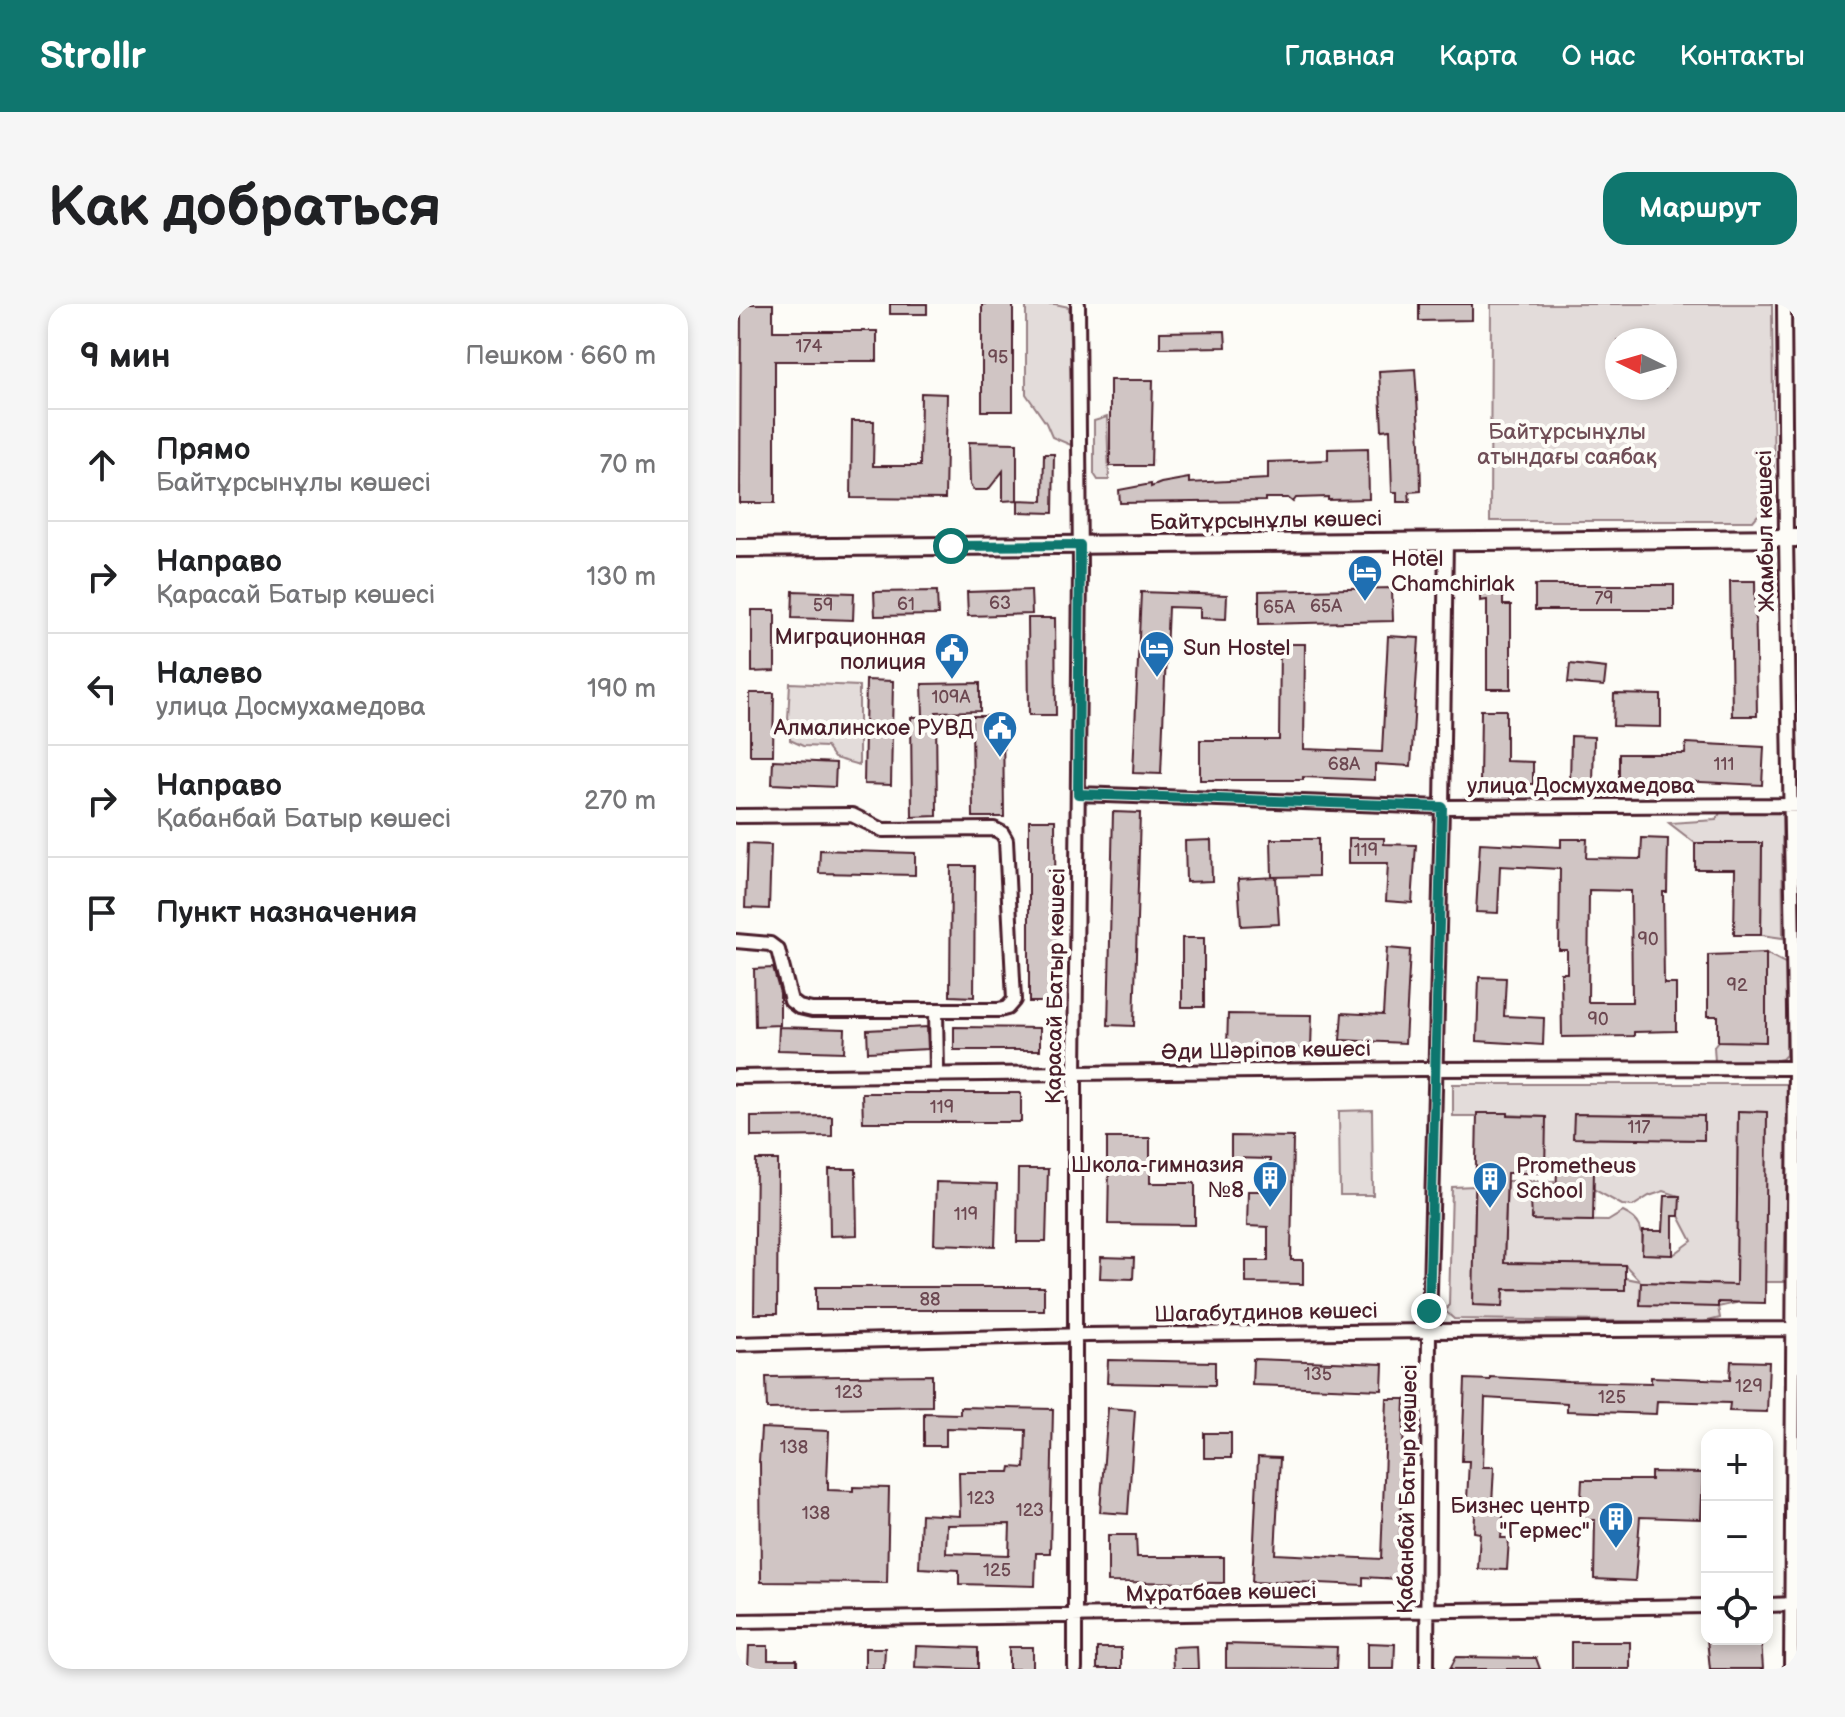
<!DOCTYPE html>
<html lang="ru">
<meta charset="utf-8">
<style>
body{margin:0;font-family:"Balsamiq Sans",sans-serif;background:#f6f6f6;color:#202124}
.controls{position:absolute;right:24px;bottom:24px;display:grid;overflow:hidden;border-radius:16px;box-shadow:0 4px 12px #0003}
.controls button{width:72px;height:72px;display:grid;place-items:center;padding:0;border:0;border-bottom:2px solid #e0e0e0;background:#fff;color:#202124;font:40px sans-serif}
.compass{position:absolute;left:869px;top:24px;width:72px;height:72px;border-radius:50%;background:#fff;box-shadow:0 4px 12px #0003;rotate:275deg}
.stop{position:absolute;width:24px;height:24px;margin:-18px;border:6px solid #0f766e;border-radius:50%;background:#fff}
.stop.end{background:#0f766e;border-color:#fff;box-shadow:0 2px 8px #0008}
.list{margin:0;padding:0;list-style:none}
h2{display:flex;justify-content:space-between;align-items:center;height:104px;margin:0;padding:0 32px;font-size:34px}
h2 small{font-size:26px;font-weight:400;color:#757577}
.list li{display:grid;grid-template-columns:52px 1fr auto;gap:24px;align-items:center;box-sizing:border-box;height:112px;padding:0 32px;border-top:2px solid #e0e0e0}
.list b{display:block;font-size:30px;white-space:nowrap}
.list p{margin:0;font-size:26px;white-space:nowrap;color:#757577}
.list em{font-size:26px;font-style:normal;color:#757577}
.icon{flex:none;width:44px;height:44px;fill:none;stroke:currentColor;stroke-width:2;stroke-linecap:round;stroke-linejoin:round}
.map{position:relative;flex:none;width:1061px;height:1365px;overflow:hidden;border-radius:24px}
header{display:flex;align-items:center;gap:48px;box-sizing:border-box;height:112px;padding:0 40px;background:#0f766e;color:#fff}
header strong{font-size:38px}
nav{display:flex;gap:44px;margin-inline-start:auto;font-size:28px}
.intro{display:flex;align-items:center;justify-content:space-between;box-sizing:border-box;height:192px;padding:0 48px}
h1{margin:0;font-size:56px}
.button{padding:20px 36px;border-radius:24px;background:#0f766e;color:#fff;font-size:28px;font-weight:700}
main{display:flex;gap:48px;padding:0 48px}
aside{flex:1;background:#fff;border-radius:24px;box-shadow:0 4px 12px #0003}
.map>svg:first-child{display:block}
.green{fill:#e3dcda;stroke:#967e82;stroke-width:2;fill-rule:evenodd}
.building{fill:#d0c5c4;stroke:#4a1f2b;stroke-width:2;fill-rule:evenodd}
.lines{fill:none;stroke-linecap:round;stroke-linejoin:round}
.minor-casing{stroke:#4a1f2b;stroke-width:18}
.major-casing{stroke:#4a1f2b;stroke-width:22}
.minor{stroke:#fdfcf7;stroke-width:12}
.major{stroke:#fdfcf7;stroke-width:16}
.route{stroke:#0f766e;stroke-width:10}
.labels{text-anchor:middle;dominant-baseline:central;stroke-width:8;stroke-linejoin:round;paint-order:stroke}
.number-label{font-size:18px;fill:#6c4851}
.park-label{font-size:22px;fill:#704e57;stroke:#fdfcf7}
.street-label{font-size:22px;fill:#4a1f2b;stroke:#fdfcf7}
.poi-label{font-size:22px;fill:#4a1f2b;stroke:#fdfcf7;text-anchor:end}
</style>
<header>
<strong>Strollr</strong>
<nav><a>Главная</a><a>Карта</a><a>О нас</a><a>Контакты</a></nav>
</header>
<div class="intro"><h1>Как добраться</h1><a class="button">Маршрут</a></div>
<main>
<aside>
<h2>9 мин<small>Пешком · 660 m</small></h2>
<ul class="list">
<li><svg class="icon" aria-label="ahead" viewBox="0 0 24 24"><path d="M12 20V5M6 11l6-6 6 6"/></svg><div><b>Прямо</b><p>Байтұрсынұлы көшесі</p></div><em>70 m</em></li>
<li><svg class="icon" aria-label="right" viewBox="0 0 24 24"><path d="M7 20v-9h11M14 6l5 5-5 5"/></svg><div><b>Направо</b><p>Қарасай Батыр көшесі</p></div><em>130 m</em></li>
<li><svg class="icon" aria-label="left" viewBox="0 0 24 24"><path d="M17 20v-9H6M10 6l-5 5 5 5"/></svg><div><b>Налево</b><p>улица Досмухамедова</p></div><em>190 m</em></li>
<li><svg class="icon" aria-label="right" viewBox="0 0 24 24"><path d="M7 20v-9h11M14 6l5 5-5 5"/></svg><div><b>Направо</b><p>Қабанбай Батыр көшесі</p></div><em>270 m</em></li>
<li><svg class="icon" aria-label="arrive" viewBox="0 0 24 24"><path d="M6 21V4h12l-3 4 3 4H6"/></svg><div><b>Пункт назначения</b></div></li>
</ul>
</aside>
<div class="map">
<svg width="1061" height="1365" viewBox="0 0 1061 1365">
<rect width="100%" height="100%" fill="#fdfcf7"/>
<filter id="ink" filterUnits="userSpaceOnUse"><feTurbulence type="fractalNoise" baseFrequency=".0125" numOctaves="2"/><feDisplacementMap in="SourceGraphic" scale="16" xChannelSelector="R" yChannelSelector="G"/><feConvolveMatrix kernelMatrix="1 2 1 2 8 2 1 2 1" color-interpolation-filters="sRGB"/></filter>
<g filter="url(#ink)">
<path class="green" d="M290 0H319L333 3 337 142 316 133 310 119 290 90Z
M755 0H1036L1038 192 1017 217H754ZM881 36H929V84H881Z
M371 113 373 176H362L358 170V117Z
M54 379 123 382V461L98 454 90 443 67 442 54 436V416L52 415Z
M1046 507 1047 634 1025 631 1026 540 959 539 933 519 980 516 984 509Z
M1030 649 1051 660 1050 751 1046 755 1037 757 979 758 978 742 982 737H1030Z
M717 780H1053L1048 978H1029L1031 808 1002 807 1000 999 982 1003 984 1014 968 1018 718 1015 709 1007 713 1001 716 883 739 882 738 1001 767 1002 768 985 888 986 889 974 904 977 889 961 768 959 771 877H818L820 895H796V916L872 917 887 908C909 918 906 930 907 950L937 951 956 937 943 912V892L928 887 913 892 897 902 886 901 857 885V865H821V870L809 864V813L741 809V812H717ZM838 810 968 812V836L838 834ZM905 978 982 980V1002Z
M636 806 637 891H604L603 807Z"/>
<path class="building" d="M5 0H37V27H141V57H39V199H4Z
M154 0H191V10H154Z
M246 0H277V107H246Z
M683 0H736V16L683 17Z
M489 27 490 43 424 44V28Z
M679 65 684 140 685 187 673 188 674 198H661V188H656L654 125 646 126 643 67Z
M374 76H417L415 162H374Z
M185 89 211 90 209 195 115 194 116 117H138L137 162H184Z
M233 138 281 139V196L267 197V167L252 186H238L234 181Z
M632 144 633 195 592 196V193L560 194 557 198 552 194H529V197L384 199 383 186 415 180V183L425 179 453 174V179L532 175V158L592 156V145Z
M308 150H318L317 209 282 208V196L307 197Z
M994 277H1019L1021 412H996Z
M744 278H767V301H775V385H751V296L744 297Z
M799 281H938V306H799Z
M656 284 657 317 523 320V287Z
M295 286 296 310 232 312 231 288Z
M57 287 118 289 117 316 56 314Z
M201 287 202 311 139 312 138 288Z
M405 288 491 291 490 315 464 314V304L432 303 425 470 397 469Z
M16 306H39V367L16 368Z
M292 314H319L320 411H293Z
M652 332 683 334 675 462 639 460V476L567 473V476H464V436H543L544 340H569L568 445 646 448Z
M834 360 870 364 868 382 832 379Z
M130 376 157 377 155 481 128 480Z
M244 379V407L200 408 201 512 176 513 175 413H187L186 380Z
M14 389H38L37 451H14Z
M878 390 925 391V423L877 422Z
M745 406H770V457L797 458V480L744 479Z
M236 412H267L268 513H237Z
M835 432 858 433 857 481H834Z
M950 439 1028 443 1026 481 944 477V481H883V450H949Z
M37 456 100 459 99 483 36 480Z
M377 508 404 509 398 722 372 721Z
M293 516H319L320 698H293Z
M613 534H648V540L680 541 676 599 650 597 652 559H613Z
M906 534 932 535 931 588H927L928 680H940V727L898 728V732L826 733 825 669H831V646H823L824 565 764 562 762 609 740 608 744 539 825 543V535H851L850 554 905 555ZM853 586 895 587 896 698H852Z
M535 535H582V572L536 573Z
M475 536 476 577 450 578 449 537Z
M959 539H1026L1025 631H998L999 565H959Z
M11 540 35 541 33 605 9 604Z
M84 546 179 549V571L83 569Z
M215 562H239L238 693 214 692Z
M540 573 543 620 505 622 502 575Z
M446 634H468V703H446Z
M651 644 674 646 669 739 604 736 606 709 647 711Z
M1030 649V738L982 737V712H972V651Z
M37 664 44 689V721L19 722 18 665Z
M743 673 770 674 768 712 808 714 807 741 741 737Z
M492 710 576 711 575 745 491 743Z
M43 723 109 725 108 748 42 746Z
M191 723 192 745 132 748 131 726Z
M218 723 304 724V746H218Z
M126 789H285V818H127Z
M1002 807 1031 808 1029 999 982 998V1003L904 1001 905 978 1000 981Z
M741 809H772V812L810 813 809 869H771L768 959 889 961V986L768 985 767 1002 737 1001Z
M838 810 968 812V836L837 834Z
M96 812V832L15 833V813Z
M495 832 557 833 555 956H567V980L510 979V957H532V923L511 922 512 887H533L534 855 495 854Z
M371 834H414V879H459V921L372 920 373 862H371Z
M20 856H42L41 1010H18Z
M93 865H120L121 931 94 932Z
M282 865H312L310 938H281Z
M821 865H858L857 917 796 916 795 895H820Z
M200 878 261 880 259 942 198 940Z
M929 892H944L943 912H937V951L906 950 907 927H927Z
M365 953 398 954 397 975 364 974Z
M80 983H308V1006H80Z
M517 1055 647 1060 646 1086 516 1081Z
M372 1056 479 1058V1081L371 1079Z
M995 1057 1033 1058 1031 1108 993 1107 994 1099 921 1097 920 1110 831 1107V1099L749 1094 747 1163H758L756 1200 768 1201 765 1234H773L771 1266 742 1265 744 1229 738 1228 740 1196H731L733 1157H726L729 1075 754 1076V1073L832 1077 915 1079V1073L994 1076Z
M196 1071V1102L31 1105 30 1073Z
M651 1095H669L662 1275 627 1273V1281L538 1277V1279L516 1278 522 1153 544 1154 539 1250 645 1255Z
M224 1103 317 1105 314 1249H300L299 1282 223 1280V1266L183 1264 185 1210 224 1212 223 1168H274L275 1163 289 1164 290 1126 210 1124V1142H188V1109L224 1110ZM274 1220 273 1251 210 1249 211 1221Z
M372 1104 399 1106 392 1210 364 1208Z
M25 1124 93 1127 91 1178H92V1186L117 1187V1183L153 1184 151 1279 25 1278 24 1159 23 1158Z
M468 1129H495V1154H468Z
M915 1168 967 1169 965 1215 904 1213 899 1277 858 1275 859 1216H844L846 1176H915Z
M372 1231H400L401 1253H488V1279L372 1278Z
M971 1335H1025L1027 1365H974Z
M835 1338H894V1365H835Z
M632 1339 659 1340 658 1365H632Z
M490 1340 601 1343 600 1365 490 1364Z
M13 1342H32V1356H61V1365H12Z
M180 1342 242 1344V1365L179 1363Z
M461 1342 462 1365H437L436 1343Z
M273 1343H297V1365H273Z
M129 1344H149L148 1365H129Z
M361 1344H385V1365H361Z
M720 1353 800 1354 804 1365H714Z"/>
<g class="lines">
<g class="minor-casing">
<path id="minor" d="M1048 0 1050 234 1059 764 1055 1365
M342 490 706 503 1061 501
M0 512 116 511 147 526 258 525 266 529 270 536 278 696 271 704 263 706H76L63 703 55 697 42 646 34 640 0 637
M200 706 201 771
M0 773 684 765 1061 764
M0 1040 352 1031 693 1027 1061 1025
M1031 1301 1060 1300
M0 1317 971 1302
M339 1365V770L344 264 342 0
M691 1365 693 1027 706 503 710 237"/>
</g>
<g class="major-casing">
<path id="major" d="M0 244 1061 234"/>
</g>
<use href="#minor" class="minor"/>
<use href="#major" class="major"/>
</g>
</g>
<g class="lines" filter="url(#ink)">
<path class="route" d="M215 242 344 241 342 490 706 503 693 1007"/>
</g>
<defs>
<g id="hotel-pin" transform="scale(1.8)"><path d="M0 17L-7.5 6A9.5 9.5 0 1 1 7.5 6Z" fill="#1f6fb2" stroke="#fdfcf7"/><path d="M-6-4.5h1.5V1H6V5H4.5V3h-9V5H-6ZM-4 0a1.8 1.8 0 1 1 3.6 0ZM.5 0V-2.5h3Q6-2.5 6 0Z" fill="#fff"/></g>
<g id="civic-pin" transform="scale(1.8)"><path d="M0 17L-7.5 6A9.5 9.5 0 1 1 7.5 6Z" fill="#1f6fb2" stroke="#fdfcf7"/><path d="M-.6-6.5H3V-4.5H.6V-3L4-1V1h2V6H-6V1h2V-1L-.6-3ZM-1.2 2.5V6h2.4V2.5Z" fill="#fff"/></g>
<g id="building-pin" transform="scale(1.8)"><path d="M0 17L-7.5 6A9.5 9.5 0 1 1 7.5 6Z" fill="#1f6fb2" stroke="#fdfcf7"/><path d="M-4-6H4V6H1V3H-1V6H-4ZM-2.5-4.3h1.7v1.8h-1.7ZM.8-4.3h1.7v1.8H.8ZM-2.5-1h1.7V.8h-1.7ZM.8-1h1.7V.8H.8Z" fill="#fff"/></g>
</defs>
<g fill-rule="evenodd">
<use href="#hotel-pin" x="629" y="268"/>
<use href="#hotel-pin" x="421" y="344"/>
<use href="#civic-pin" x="216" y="346"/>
<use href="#civic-pin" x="264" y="424"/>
<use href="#building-pin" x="534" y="874"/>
<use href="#building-pin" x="754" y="875"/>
<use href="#building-pin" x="880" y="1215"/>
</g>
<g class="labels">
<g class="number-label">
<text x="73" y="42">174</text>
<text x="262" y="53">95</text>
<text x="868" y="294">79</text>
<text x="264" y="299">63</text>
<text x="170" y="300">61</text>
<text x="87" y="301">59</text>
<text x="590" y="302">65А</text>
<text x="543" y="303">65А</text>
<text x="215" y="393">109А</text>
<text x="608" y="460">68А</text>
<text x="988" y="460">111</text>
<text x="630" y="546">119</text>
<text x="912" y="635">90</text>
<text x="1001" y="681">92</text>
<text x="862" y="715">90</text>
<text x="206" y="803">119</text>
<text x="903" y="823">117</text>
<text x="230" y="910">119</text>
<text x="194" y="995">88</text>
<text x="582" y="1070">135</text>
<text x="1013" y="1082">129</text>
<text x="113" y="1088">123</text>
<text x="876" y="1093">125</text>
<text x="58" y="1143">138</text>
<text x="245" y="1194">123</text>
<text x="294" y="1206">123</text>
<text x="80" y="1209">138</text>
<text x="261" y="1266">125</text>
</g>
<g class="park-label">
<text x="831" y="128">Байтұрсынұлы<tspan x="831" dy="25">атындағы саябақ</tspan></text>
</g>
<g class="street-label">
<text transform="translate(530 217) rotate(-1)">Байтұрсынұлы көшесі</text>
<text transform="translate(1030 227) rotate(-91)">Жамбыл көшесі</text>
<text x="845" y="482">улица Досмухамедова</text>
<text transform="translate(320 682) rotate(-89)">Қарасай Батыр көшесі</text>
<text transform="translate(530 747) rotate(-1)">Әди Шәріпов көшесі</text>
<text transform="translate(530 1009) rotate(-1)">Шагабутдинов көшесі</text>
<text transform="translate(672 1185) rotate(-89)">Қабанбай Батыр көшесі</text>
<text transform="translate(485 1289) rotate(-1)">Мұратбаев көшесі</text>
</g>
<g class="poi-label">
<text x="655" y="255" text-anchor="start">Hotel<tspan x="655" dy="25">Chamchirlak</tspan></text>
<text x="190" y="333">Миграционная<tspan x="190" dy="25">полиция</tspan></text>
<text x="447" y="344" text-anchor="start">Sun Hostel</text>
<text x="238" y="424">Алмалинское РУВД</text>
<text x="508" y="861">Школа-гимназия<tspan x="508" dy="25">№8</tspan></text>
<text x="780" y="862" text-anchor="start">Prometheus<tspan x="780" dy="25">School</tspan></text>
<text x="854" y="1202">Бизнес центр<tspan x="854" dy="25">"Гермес"</tspan></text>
</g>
</g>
</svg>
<div class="controls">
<button>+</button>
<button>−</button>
<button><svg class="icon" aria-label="locate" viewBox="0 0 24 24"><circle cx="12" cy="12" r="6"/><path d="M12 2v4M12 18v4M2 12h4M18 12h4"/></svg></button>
</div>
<svg class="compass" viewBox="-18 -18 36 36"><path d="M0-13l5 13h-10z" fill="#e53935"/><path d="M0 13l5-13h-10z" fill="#757577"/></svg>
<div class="stop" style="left:215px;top:242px"></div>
<div class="stop end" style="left:693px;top:1007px"></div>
</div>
</main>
